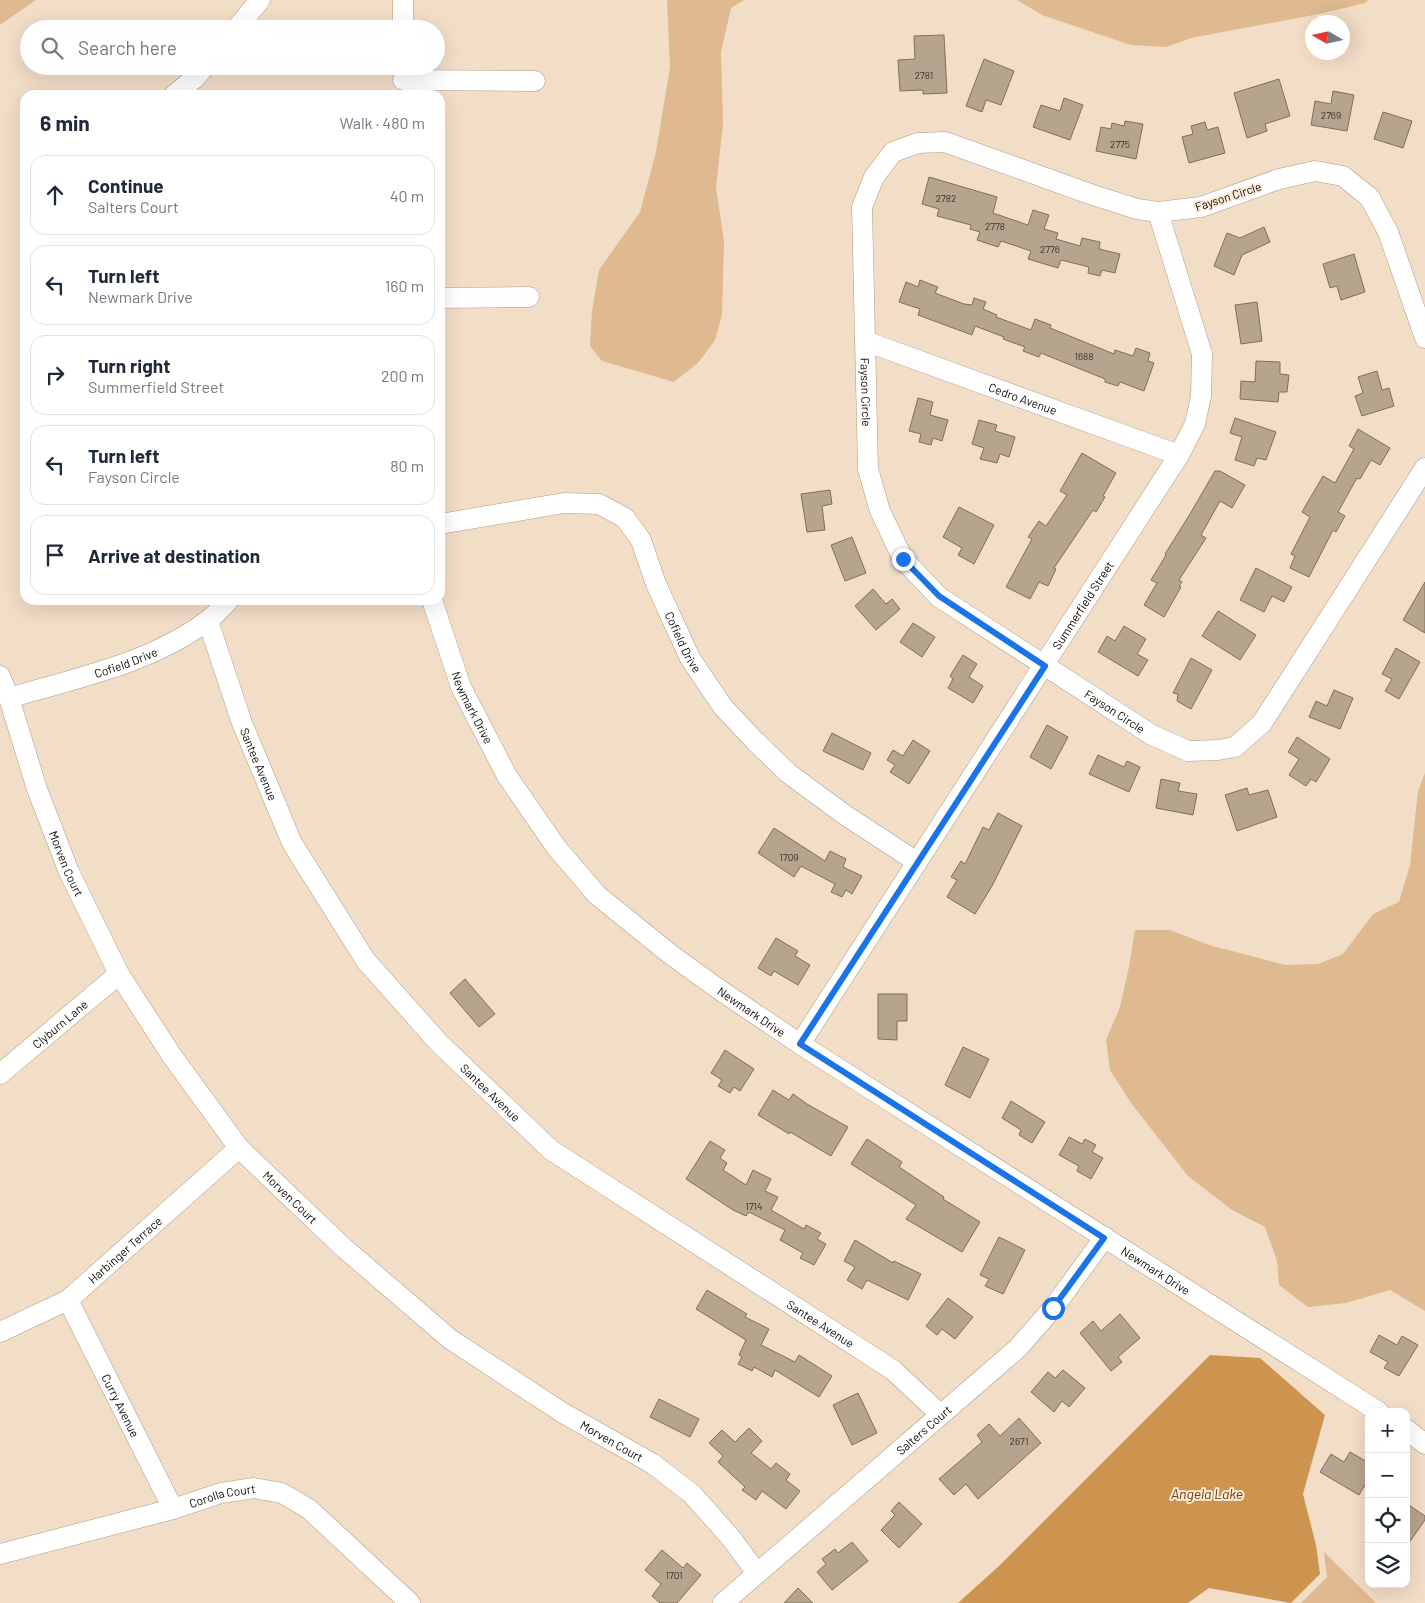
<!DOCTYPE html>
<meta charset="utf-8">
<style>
body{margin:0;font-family:Barlow,sans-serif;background:#f6f6f7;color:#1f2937}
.controls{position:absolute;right:15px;bottom:15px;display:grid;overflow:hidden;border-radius:10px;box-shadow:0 5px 20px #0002}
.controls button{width:45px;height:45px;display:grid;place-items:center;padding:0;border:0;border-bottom:1px solid #e0e1e3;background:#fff;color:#1f2937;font:25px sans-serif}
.compass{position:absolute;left:1305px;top:15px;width:45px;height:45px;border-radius:50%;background:#fff;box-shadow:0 5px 20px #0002;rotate:279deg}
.stop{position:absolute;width:15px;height:15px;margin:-11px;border:4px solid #1a73e8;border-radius:50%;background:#fff}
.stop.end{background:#1a73e8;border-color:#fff;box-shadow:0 1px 5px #0008}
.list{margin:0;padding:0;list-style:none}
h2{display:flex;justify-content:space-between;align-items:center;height:65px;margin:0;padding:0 20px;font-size:21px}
h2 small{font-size:16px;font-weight:400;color:#747a83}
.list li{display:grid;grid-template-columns:32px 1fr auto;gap:15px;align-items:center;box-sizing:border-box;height:80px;margin:0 10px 10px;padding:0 10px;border:1px solid #e0e1e3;border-radius:15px}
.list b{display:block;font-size:19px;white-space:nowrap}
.list p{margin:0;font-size:16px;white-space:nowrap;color:#747a83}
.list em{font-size:16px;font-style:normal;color:#747a83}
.icon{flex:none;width:28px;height:28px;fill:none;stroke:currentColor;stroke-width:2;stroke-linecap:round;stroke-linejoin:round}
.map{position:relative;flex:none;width:1425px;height:1603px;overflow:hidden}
.search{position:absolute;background:#fff;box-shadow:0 5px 20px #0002;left:20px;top:20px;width:425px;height:55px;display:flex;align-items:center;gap:12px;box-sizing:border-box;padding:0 18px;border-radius:28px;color:#747a83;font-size:19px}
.panel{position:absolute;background:#fff;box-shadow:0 5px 20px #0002;left:20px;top:90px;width:425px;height:515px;border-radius:15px}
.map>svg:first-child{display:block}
.green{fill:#dfb98f}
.water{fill:#cd944f}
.building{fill:#b7a48e;stroke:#816e5a}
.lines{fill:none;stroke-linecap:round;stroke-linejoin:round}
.minor-casing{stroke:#af9b86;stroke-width:21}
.minor{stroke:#fff;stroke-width:20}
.route{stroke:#1a73e8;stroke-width:6}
.labels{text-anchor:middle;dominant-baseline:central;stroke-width:4;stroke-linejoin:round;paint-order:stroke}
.number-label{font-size:10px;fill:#3a3026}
.street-label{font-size:12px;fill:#100a04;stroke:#fcebd9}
.water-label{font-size:14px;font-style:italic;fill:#664008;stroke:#fcebd9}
</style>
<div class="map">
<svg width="1425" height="1603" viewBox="0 0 1425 1603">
<rect width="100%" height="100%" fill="#f2ddc7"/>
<path class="green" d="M0 0H36L0 25Z
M667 0H744L731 8 721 52 723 124 716 188 724 241 722 315 715 340 698 363 674 382 602 361 590 346 592 311 599 270 640 212 656 152 670 67Z
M1017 0H1368L1365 3 1324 13 1191 38 1166 47 1131 45 1042 15Z
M1425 773V1311L1390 1290 1346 1303 1308 1307 1279 1285 1277 1261 1265 1227 1232 1210 1188 1176 1131 1103 1110 1070 1106 1040 1120 1007 1129 967 1135 930H1170L1209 945 1285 965 1318 964 1343 954 1373 914 1399 902 1410 865 1418 791Z
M1324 1552 1373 1600 1376 1603H1301L1327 1577Z"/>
<path class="water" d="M1210 1355 1260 1358 1325 1415 1303 1494 1316 1545 1320 1574 1291 1603 1209 1588 1188 1603H958L999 1566Z"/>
<path class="building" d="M944 35 947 93 923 94V90L900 91 898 60 915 59 914 36Z
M984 59 1014 71 1001 105 986 100 982 112 966 106Z
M1279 79 1290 116 1265 124 1267 131 1247 138 1234 93Z
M1333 91 1354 95 1347 131 1311 125 1315 101 1331 104Z
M1064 98 1083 105 1070 140 1033 127 1041 105 1060 111Z
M1383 112 1412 121 1403 148 1374 139Z
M1125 121 1143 124 1136 159 1096 151 1101 127 1111 129 1112 123 1124 126Z
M1205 122 1207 130 1218 127 1225 153 1189 163 1182 137 1193 134 1191 126Z
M929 177 997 197 993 213 1028 225 1033 210 1049 215 1044 229 1058 233 1056 239 1080 246 1082 238 1100 242 1099 249 1120 254 1115 273 1102 270 1100 276 1088 273 1089 267 1061 260 1058 268 1028 259 1031 251 1001 241 998 247 977 240 980 232 970 229 971 225 937 216 939 209 922 204Z
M1264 227 1270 242 1242 255 1234 275 1214 266 1227 233 1240 238Z
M1354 254 1365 292 1341 300 1337 286 1330 288 1323 264Z
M920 280 938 287 935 293 964 304 972 305 974 298 986 302 983 309 997 315 996 317 1031 330 1035 319 1051 325 1050 328 1114 354 1115 350 1133 356 1136 348 1150 353 1148 361 1154 363 1144 391 1120 382 1118 386 1105 382V379L1041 353 1039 357 1023 351 1025 347 1003 339 1004 337 975 326 972 335 918 315 920 309 899 302 906 282 918 287Z
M1257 302 1262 341 1241 344 1235 305Z
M1256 361 1280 362V374L1289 375 1287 392H1279L1278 402 1240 399 1241 381 1255 382Z
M1377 371 1382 390 1389 388 1394 406 1362 416 1355 396 1363 393 1358 377Z
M918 398 933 402 930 415 948 420 942 441 933 438 931 445 919 442 921 434 909 431Z
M1235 418 1276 432 1266 460 1257 458 1254 466 1235 460 1242 437 1230 433Z
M979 420 997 425 995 431 1015 437 1009 457 1000 454 997 463 980 459 984 448 972 444Z
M1358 429 1390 448 1380 465 1371 460 1360 479 1357 478 1338 512 1345 516 1336 532 1333 530 1309 577 1290 568 1295 556 1291 554 1310 517 1302 512 1323 476 1335 483 1354 449 1349 446Z
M1082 453 1116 473 1103 496 1105 497 1096 512 1093 510 1054 568 1056 569 1048 586 1039 582 1030 599 1006 587 1032 539 1028 537 1039 521 1046 526 1067 495 1060 491Z
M1215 471H1220L1245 485 1232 508 1220 501 1201 535 1206 538 1179 580 1182 582 1179 586 1181 587 1164 617 1144 605 1157 583 1151 580 1166 555 1165 554 1190 514Z
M830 490 832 504 822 506 825 530 807 532 801 494Z
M959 507 994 525 974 564 958 555 962 548 943 537Z
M852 537 866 573 845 581 831 545Z
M1256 568 1292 587 1284 602 1272 596 1264 612 1240 600Z
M1425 582V633L1403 620Z
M873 589 886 604 892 599 900 609 876 630 855 606Z
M1218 611 1256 635 1240 660 1202 636Z
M913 623 935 637 922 657 900 642Z
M1124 626 1146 639 1137 654 1148 660 1138 676 1098 652 1107 636 1115 641Z
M1396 648 1420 662 1399 699 1385 691 1392 679 1382 674Z
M963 655 977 664 969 677 983 686 973 703 948 688 953 679 950 676Z
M1191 658 1212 670 1191 709 1177 701 1178 694 1173 693Z
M1334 690 1353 698 1340 729 1309 717 1316 701 1327 706Z
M1047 725 1068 737 1051 769 1030 757Z
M832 733 871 753 863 770 823 751Z
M1297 737 1330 759 1316 782 1311 779 1306 786 1289 775 1299 759 1288 752Z
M913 740 930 751 909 784 890 772 895 765 887 760 893 750 903 756Z
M1098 755 1124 767 1127 761 1140 767 1129 792 1089 774Z
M1161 779 1180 783 1178 791 1197 794 1193 815 1156 808Z
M1247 788 1249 795 1268 790 1277 817 1237 831 1225 795Z
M998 813 1022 826 992 886 975 914 947 897 957 880 951 877 961 861 965 864 983 827 989 830Z
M774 828 825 861 830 851 846 859 843 867 862 876 852 894 846 890 842 897 831 892 835 884 801 866 794 877 758 853Z
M776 938 798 951 795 956 810 965 798 985 774 971 771 976 758 968Z
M465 979 495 1014 479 1027 450 993Z
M878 994H907V1021H897V1040L878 1039Z
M963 1047 989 1059 970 1098 945 1085Z
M725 1050 754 1069 740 1091 734 1087 730 1093 718 1086 722 1080 711 1073Z
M773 1090 789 1100 793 1094 807 1104 848 1127 831 1156 790 1132 789 1134 758 1115Z
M1011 1101 1045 1122 1032 1143 1019 1135 1021 1130 1002 1118Z
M1069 1137 1082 1144 1085 1139 1096 1145 1092 1152 1103 1158 1091 1179 1077 1171 1079 1166 1059 1155Z
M867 1139 902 1162 899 1167 944 1197 943 1199 980 1222 962 1252 906 1219 916 1205 851 1164Z
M710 1141 725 1150 720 1158 727 1163 723 1170 746 1185 753 1170 771 1179 765 1191 778 1197 771 1210 804 1229 806 1225 821 1233 817 1239 826 1244 814 1265 800 1258 803 1253 780 1240 785 1230 749 1212 746 1216 733 1210 686 1179Z
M999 1237 1025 1250 1003 1294 985 1286 989 1279 980 1275Z
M855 1240 893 1263 894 1261 921 1274 908 1300 867 1280 862 1289 847 1280 855 1267 844 1261Z
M707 1290 747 1314 745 1317 769 1329 761 1345 795 1362 799 1355 832 1376 819 1397 775 1370 772 1377 754 1367 752 1371 738 1364 742 1357 739 1355 746 1340 696 1309Z
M948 1298 973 1317 955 1339 942 1329 937 1335 926 1326Z
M1120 1314 1140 1338 1118 1357 1122 1362 1111 1371 1080 1333 1093 1321 1101 1331Z
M1379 1335 1397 1345 1402 1336 1418 1345 1399 1376 1384 1368 1388 1362 1370 1352Z
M1063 1370 1085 1388 1069 1407 1062 1401 1054 1412 1031 1392 1048 1372 1055 1378Z
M858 1393 877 1433 852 1445 833 1405Z
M659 1399 699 1419 690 1437 650 1417Z
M1019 1418 1041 1443 978 1499 966 1484 954 1495 939 1479 982 1442 977 1435 989 1424 1000 1436Z
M749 1428 762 1441 751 1453 771 1469 776 1463 790 1474 786 1480 800 1491 786 1509 762 1491 756 1500 742 1490 745 1487 718 1462 723 1456 709 1443 722 1430 735 1442Z
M1350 1452 1369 1463V1478L1359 1495 1320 1472 1331 1454 1344 1462Z
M899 1502 922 1524 899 1548 881 1530 895 1515 891 1511Z
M1406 1503 1425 1516V1520L1406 1547Z
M852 1542 868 1561 832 1590 817 1572 826 1564 822 1559 835 1549 838 1553Z
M662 1550 683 1568 687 1563 701 1575 677 1603H660L652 1596 661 1584 645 1570Z
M798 1588 813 1603H784Z"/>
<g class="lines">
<g class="minor-casing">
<g id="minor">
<path d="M403 0V29"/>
<path d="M236 29 260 0"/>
<path d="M403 80 535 81"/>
<path d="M174 95 195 78 205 66"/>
<path d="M440 298 529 297"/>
<path id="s1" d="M1425 338 1388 232 1370 198 1343 176 1315 171 1279 179 1201 207 1158 212 1137 209 1090 194 945 142 918 143 893 152 874 177 862 207 868 469 880 511 903 559 939 597 1152 735 1188 751 1218 750 1235 747 1262 723 1425 468"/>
<path id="s2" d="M865 341 1179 455"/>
<path id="s3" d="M440 524 564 503 599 504 625 518 641 540 656 584 690 658 723 707 755 741 788 773 845 815 917 862"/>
<path id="s4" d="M432 600 461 687 507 776 556 847 597 895 670 954 717 988 800 1044 1379 1412"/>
<path id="s5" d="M208 621 242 723 292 843 366 961 439 1043 551 1150 893 1370 941 1415"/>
<path id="s6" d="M0 676 9 698 37 789 69 872 119 974 172 1056 239 1148 344 1248 450 1339 563 1413 653 1464 692 1494 731 1538 757 1573"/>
<path id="s7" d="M9 698C76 678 149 664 207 621 215 616 222 607 229 600"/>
<path id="s8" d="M800 1044 1179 455 1195 424 1201 396 1202 354 1158 212"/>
<path id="s9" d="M0 1074 119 974"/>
<path id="s10" d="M68 1300 173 1509"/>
<path id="s11" d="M0 1332 68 1300 239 1148"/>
<path d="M1406 1429 1425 1444"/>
<path id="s12" d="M0 1554 173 1509 221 1493 254 1488 282 1493 309 1509 410 1603"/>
<path id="s13" d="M723 1603 1018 1348 1053 1308 1105 1237"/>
</g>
</g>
<use href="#minor" class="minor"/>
</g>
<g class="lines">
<path class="route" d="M903 559 939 596 1045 666 800 1044 1104 1238 1053 1308"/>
</g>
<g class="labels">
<g class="number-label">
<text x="924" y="75">2781</text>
<text x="1331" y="115">2769</text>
<text x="1120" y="144">2775</text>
<text x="946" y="198">2782</text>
<text x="995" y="226">2778</text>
<text x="1050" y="249">2776</text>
<text x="1084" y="356">1688</text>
<text x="789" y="857">1709</text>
<text x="754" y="1206">1714</text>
<text x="1019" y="1441">2671</text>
<text x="674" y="1575">1701</text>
</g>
<g class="street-label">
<text transform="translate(1228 196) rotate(-18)">Fayson Circle</text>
<text stroke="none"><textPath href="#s1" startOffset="904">Fayson Circle</textPath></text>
<text stroke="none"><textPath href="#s2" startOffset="168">Cedro Avenue</textPath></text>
<text stroke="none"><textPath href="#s8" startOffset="522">Summerfield Street</textPath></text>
<text stroke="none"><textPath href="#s3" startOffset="328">Cofield Drive</textPath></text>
<text stroke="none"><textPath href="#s7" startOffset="122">Cofield Drive</textPath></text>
<text stroke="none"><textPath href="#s4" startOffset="115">Newmark Drive</textPath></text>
<text stroke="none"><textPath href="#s1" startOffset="1340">Fayson Circle</textPath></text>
<text stroke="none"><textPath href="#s5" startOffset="152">Santee Avenue</textPath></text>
<text stroke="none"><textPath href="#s6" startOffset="199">Morven Court</textPath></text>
<text stroke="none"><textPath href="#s4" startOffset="535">Newmark Drive</textPath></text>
<text stroke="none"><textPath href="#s9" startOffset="78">Clyburn Lane</textPath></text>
<text stroke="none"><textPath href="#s5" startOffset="558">Santee Avenue</textPath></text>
<text stroke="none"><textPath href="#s6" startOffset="604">Morven Court</textPath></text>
<text stroke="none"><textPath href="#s11" startOffset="151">Harbinger Terrace</textPath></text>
<text stroke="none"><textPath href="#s4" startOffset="1015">Newmark Drive</textPath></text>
<text stroke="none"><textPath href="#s5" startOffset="962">Santee Avenue</textPath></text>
<text stroke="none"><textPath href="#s10" startOffset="118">Curry Avenue</textPath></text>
<text stroke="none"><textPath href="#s13" startOffset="265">Salters Court</textPath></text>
<text stroke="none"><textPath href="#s6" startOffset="1009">Morven Court</textPath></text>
<text stroke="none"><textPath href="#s12" startOffset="230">Corolla Court</textPath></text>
</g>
<g class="water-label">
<text x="1207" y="1493">Angela Lake</text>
</g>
</g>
</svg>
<div class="controls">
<button>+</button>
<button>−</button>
<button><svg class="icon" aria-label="locate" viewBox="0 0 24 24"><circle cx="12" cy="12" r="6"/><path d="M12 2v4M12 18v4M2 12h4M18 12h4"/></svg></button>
<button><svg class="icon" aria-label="layers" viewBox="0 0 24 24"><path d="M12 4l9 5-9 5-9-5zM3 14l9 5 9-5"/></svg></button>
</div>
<svg class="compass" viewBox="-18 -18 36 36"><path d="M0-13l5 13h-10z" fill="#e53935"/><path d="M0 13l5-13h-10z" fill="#747a83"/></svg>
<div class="stop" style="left:1053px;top:1308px"></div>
<div class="stop end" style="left:903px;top:559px"></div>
<div class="search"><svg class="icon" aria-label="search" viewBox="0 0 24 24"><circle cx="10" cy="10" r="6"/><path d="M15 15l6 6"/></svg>Search here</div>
<section class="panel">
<h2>6 min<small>Walk · 480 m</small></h2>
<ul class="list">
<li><svg class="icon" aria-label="ahead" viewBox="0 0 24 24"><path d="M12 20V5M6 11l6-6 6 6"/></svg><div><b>Continue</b><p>Salters Court</p></div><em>40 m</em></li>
<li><svg class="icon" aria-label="left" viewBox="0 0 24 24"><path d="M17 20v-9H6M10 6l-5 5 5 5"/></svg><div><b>Turn left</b><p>Newmark Drive</p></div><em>160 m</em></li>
<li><svg class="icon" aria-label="right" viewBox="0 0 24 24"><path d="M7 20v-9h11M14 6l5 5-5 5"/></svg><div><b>Turn right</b><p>Summerfield Street</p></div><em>200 m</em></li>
<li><svg class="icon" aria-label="left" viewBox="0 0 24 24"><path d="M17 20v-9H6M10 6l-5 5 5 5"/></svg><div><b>Turn left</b><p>Fayson Circle</p></div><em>80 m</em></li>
<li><svg class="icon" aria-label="arrive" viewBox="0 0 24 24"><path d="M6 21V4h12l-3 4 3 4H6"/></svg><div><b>Arrive at destination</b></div></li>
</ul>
</section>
</div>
